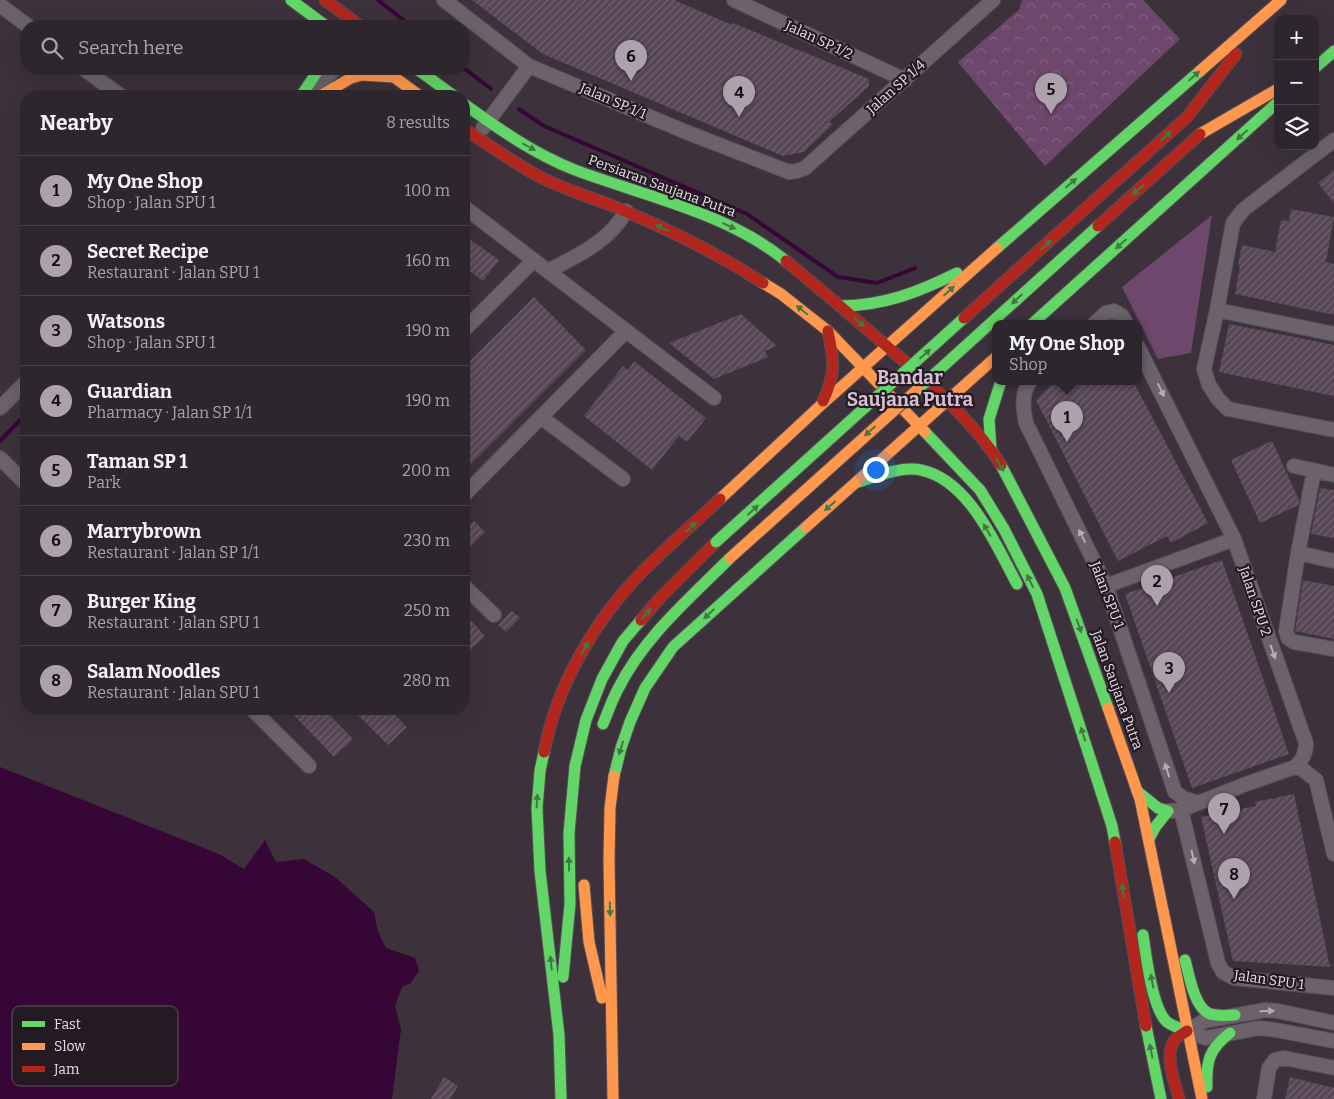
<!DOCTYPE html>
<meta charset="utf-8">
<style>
body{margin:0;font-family:Bitter,serif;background:#362e35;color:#f1f3f6}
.controls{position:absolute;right:15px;top:15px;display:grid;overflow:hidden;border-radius:10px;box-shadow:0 5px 20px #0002}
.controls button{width:45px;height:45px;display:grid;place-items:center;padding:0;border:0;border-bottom:1px solid #494349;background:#2e262d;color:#f1f3f6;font:25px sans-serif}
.you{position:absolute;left:875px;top:469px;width:18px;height:18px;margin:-12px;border:4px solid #fff;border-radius:50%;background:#1a73e8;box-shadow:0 0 0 8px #1a73e833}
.badge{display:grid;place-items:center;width:32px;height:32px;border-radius:50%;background:#ada1ac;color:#111;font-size:16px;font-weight:700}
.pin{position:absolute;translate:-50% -41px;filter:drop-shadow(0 1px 2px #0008)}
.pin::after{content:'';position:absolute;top:26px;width:18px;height:15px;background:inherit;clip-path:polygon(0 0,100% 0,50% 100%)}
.popup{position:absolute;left:992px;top:320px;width:150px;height:65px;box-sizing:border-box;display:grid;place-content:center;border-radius:10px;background:#2e262d;filter:drop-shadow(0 1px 4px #0005);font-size:16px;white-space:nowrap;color:#a7a5aa}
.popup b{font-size:19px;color:#f1f3f6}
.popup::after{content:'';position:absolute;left:50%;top:100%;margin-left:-10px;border:10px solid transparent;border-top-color:#2e262d}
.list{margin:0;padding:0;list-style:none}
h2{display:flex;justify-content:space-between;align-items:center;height:65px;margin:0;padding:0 20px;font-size:21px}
h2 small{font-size:16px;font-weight:400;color:#a7a5aa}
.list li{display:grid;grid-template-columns:32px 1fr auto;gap:15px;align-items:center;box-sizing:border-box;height:70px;padding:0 20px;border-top:1px solid #494349}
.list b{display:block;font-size:19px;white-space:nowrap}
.list p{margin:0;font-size:16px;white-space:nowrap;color:#a7a5aa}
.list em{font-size:16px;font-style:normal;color:#a7a5aa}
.icon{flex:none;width:28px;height:28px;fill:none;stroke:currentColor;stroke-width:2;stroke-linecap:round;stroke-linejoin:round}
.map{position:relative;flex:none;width:1334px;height:1099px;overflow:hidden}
.search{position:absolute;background:#2e262d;box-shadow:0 5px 20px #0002;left:20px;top:20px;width:450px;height:55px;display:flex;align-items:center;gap:12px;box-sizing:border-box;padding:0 18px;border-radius:20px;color:#a7a5aa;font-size:19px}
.panel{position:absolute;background:#2e262d;box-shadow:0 5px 20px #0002;left:20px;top:90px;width:450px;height:625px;border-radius:20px}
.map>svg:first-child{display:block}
.green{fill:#6d486c}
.park{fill:url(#park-crowns)}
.water{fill:#360637}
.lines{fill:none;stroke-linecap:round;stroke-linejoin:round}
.stream{stroke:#360637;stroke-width:4}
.building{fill:url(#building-hatch)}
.street-casing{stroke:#574e56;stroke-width:16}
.fast-casing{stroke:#574e56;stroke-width:13}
.slow-casing{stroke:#574e56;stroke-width:13}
.jam-casing{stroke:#574e56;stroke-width:13}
.street{stroke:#6b626a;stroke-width:14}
.fast{stroke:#63d668;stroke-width:11}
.slow{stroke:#ff974d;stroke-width:11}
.jam{stroke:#b3261e;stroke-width:11}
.fast-bridge-casing{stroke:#574e56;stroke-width:13;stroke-linecap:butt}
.slow-bridge-casing{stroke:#574e56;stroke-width:13;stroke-linecap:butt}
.jam-bridge-casing{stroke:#574e56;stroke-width:13;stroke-linecap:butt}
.fast-bridge{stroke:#63d668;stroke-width:11}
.slow-bridge{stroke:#ff974d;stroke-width:11}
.jam-bridge{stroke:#b3261e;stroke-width:11}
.oneway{fill:#437845}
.oneway2{fill:#b7acb6}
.labels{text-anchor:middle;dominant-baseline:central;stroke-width:4.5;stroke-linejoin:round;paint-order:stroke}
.street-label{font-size:14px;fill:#e9dde9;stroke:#231a22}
.district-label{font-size:19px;font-weight:bold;fill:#d6bed5;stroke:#231a22}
.key{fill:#231a22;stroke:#5e545e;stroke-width:1}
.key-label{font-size:14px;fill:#e9dde9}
</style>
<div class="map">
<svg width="1334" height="1099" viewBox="0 0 1334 1099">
<defs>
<pattern id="park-crowns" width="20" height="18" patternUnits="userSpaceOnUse" patternTransform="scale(1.25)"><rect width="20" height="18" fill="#6d486c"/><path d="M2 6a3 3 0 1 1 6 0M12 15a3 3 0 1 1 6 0" fill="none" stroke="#826281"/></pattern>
<pattern id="building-hatch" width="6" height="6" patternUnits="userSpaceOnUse" patternTransform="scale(1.25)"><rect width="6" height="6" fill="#584657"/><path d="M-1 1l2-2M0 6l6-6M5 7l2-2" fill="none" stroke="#70606f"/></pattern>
</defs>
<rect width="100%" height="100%" fill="#3d323c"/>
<path class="green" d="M1212 215 1191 353 1158 359 1122 287Z"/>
<path class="park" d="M1022 0H1143L1180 39 1045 166 958 62 1019 10Z"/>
<path class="water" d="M0 767 219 854 244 869 265 840 276 862 304 859 335 877 374 912 378 932 386 948 415 958 419 971 411 983 402 987 395 1006 401 1029 392 1099H0Z"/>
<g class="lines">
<path class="stream" d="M378 0 411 26
M464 68 491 89
M519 109 544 126 747 214 838 277 877 283 915 268
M0 441 26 414"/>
</g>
<path class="building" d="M472 0H674L732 25 733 23 869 79V86L829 122 833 124 804 152 783 156 543 54Z
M1334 170V203L1318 183Z
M1291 209 1334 217 1326 262 1334 264V315L1235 294 1240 266 1238 265 1242 245 1275 252 1281 220 1289 221Z
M464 235 499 260 483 281 464 267Z
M534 297 586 350 464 471V367Z
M741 314 777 346 765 351 768 357 714 379 669 343Z
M1229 324 1334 345V396L1219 372Z
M634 361 706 418 687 442 679 436 652 470 584 416 623 366 628 370Z
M1055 381H1133L1208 523 1171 543 1167 536 1118 561 1036 400Z
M1272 441 1299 500V505L1260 523 1231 460Z
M1320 488 1334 490V538L1311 534Z
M474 521 485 532 464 553V531Z
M1222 560 1289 754 1192 788 1125 594Z
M1303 580 1334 586V639L1295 631Z
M512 611 520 618 506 632 498 625Z
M464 613 485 636 464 656Z
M288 709H324L353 739 334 757Z
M352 709H389L407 727 388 745Z
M1294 794 1330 967 1233 961 1201 817 1256 806 1255 802Z
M444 1077 458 1086 450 1099H431Z
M1290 1077 1334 1088V1099H1285Z"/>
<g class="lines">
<g class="street-casing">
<path id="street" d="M444 0 529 66 686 132 789 172 797 171 805 168 993 0
M734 0 905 80
M0 5 28 26
M84 69 121 96
M310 95 335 69
M483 128 529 66
M1334 140 1243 210 1233 223 1217 310 1204 369 1209 385 1218 399 1228 409 1334 430
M464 207 714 398
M548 271C577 256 610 241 626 211
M1217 310 1334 334
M1095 323 1106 313 1114 311 1122 316 1126 323
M464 330 534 260
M1138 347 1234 539 1306 743C1306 753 1302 761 1295 767L1246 784 1181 810 1168 811
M1030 381C1021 395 1023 408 1026 423L1106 586 1175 792 1185 799 1198 803
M0 408 26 382
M541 417 623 479
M0 458 26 484
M1294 466 1334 475
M1314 471 1298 553 1286 631 1288 638 1294 642 1334 649
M464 495 626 331
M1298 553 1334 561
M464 586 494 615
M1106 586 1234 539
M252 709 309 766
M1295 767 1302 769 1316 780 1334 854
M1181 810 1218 963 1223 972 1234 978 1334 988
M1187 1031 1204 1021 1266 1010 1278 1011 1334 1023
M1187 1031 1206 1038 1259 1028 1276 1030 1334 1041
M1264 1099 1269 1068 1275 1060 1284 1058 1334 1068"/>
</g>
<g class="fast-casing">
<path id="fast" d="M291 0 326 26
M1315 68 1334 51
M417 69 454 96
M301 96 319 69
M464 104C499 129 534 154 575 170 644 196 728 213 786 261
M997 248 1200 71
M840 306C883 306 919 292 957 273
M1033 323 1278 102
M925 432 980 490 1004 529 1037 594 1112 826 1115 842
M991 449 989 419 1001 381
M1001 465 1065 588 1108 708
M858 482C877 476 901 466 921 470 969 480 996 545 1017 584
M603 724C608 712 612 700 618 689 644 637 690 598 730 558
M544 752 540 771 537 808 540 871 559 1035 561 1099
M614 776 621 748 630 722 645 688 673 647 806 527
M1137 791 1158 808 1168 811 1156 826 1149 839
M1143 935C1146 955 1152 1007 1166 1021 1171 1026 1180 1028 1187 1031
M1185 960C1189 974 1194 1006 1208 1013 1216 1017 1227 1015 1235 1015
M563 977 570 904 569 833 575 766 586 720 602 679 623 641 641 620
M1146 1026 1161 1099
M1207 1087C1206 1061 1209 1049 1230 1033"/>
</g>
<g class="slow-casing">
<path id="slow" d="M383 69 420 96
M1200 71 1281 0
M320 96 351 78 362 75 394 77
M1200 134 1276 90
M763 283 781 294 828 331 925 432
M720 499 821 405 997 248
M806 527 996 357
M1108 708 1140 799 1202 1099
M584 885 589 942 602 998
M613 1099 609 861 610 808 614 776"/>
</g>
<g class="jam-casing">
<path id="jam" d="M325 0 360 26
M1187 117 1236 54
M464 129C489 145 513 162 538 176 567 191 598 199 627 212 674 232 720 255 763 283
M786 261C826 294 866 328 905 362 939 393 976 425 1001 465
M823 401C836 374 834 360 828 331
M641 620 659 599 716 542
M544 752C557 685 594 621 642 572 667 547 694 523 720 499
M1115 842 1146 1026
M1179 1099C1175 1083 1164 1056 1174 1041 1177 1036 1183 1034 1187 1031"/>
</g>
<use href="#street" class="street"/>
<use href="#fast" class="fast"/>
<use href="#slow" class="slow"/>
<use href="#jam" class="jam"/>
<g class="fast-bridge-casing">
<path id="fast-bridge" d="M918 389 1098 226
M716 542 964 318"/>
</g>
<g class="slow-bridge-casing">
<path id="slow-bridge" d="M730 558 918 389"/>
</g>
<g class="jam-bridge-casing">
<path id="jam-bridge" d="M1098 226 1200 134
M964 318 1187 117"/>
</g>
<use href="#fast-bridge" class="fast-bridge"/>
<use href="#slow-bridge" class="slow-bridge"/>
<use href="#jam-bridge" class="jam-bridge"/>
</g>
<defs><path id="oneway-solid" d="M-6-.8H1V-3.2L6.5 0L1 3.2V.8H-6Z" transform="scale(1.25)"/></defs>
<g class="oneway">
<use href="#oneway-solid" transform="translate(1194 76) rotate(-41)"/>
<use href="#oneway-solid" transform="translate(1242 135) rotate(138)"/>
<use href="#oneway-solid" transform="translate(1166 136) rotate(-42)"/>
<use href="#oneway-solid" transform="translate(529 147) rotate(28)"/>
<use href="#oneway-solid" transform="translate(1071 183) rotate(-41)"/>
<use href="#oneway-solid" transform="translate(1138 190) rotate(138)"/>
<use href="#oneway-solid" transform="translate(729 226) rotate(24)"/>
<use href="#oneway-solid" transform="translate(662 228) rotate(-155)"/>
<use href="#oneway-solid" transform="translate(1121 244) rotate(138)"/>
<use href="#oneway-solid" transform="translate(1046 245) rotate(-42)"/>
<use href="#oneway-solid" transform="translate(949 291) rotate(-42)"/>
<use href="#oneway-solid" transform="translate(1017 299) rotate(138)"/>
<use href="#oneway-solid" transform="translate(802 310) rotate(-141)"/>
<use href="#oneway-solid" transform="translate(859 322) rotate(41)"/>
<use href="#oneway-solid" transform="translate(925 354) rotate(-42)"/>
<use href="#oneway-solid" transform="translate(870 431) rotate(138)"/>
<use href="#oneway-solid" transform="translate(1000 465) rotate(58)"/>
<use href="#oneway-solid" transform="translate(830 506) rotate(139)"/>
<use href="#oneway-solid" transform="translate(753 510) rotate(-42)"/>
<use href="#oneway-solid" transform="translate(691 527) rotate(-43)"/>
<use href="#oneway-solid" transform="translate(987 530) rotate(-120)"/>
<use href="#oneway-solid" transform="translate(1030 581) rotate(-117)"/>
<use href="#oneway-solid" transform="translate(646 614) rotate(-50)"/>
<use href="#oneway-solid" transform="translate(709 614) rotate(137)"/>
<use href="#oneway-solid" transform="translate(1079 626) rotate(70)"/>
<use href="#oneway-solid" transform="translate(585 648) rotate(-59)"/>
<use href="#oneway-solid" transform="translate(1083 734) rotate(-108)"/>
<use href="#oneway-solid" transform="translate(621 748) rotate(107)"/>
<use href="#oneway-solid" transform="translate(537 801) rotate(-86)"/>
<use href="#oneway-solid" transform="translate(569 864) rotate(-91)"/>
<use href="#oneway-solid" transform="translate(1123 891) rotate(-99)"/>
<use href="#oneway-solid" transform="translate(610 909) rotate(88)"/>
<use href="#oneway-solid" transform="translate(551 963) rotate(-96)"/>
<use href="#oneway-solid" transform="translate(1152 981) rotate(-101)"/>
<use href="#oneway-solid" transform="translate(1151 1051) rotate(-102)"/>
</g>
<g class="oneway2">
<use href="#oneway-solid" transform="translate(1161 390) rotate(64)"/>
<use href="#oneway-solid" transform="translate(1082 536) rotate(-116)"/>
<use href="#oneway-solid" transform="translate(1273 652) rotate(70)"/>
<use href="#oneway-solid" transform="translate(1167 770) rotate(-108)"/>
<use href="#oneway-solid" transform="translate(1193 857) rotate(77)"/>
<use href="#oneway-solid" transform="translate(1267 1011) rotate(-2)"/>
</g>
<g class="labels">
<g class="street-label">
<text transform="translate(819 40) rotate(25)">Jalan SP 1/2</text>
<text transform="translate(896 87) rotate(-42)">Jalan SP 1/4</text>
<text transform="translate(613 101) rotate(23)">Jalan SP 1/1</text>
<text transform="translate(662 186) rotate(20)">Persiaran Saujana Putra</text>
<text transform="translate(1107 595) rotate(69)">Jalan SPU 1</text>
<text transform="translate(1255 601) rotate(71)">Jalan SPU 2</text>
<text transform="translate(1117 690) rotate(70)">Jalan Saujana Putra</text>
<text transform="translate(1269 980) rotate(8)">Jalan SPU 1</text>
</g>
<g class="district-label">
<text x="910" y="377">Bandar<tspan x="910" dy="22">Saujana Putra</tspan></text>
</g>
</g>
<rect x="12" y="1006" width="166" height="80" rx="8" class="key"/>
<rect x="22" y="1021" width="23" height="6" fill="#63d668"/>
<rect x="22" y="1043" width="23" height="7" fill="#ff974d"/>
<rect x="22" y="1066" width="23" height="6" fill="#b3261e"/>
<g class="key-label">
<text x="54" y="1029">Fast</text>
<text x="54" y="1051">Slow</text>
<text x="54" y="1074">Jam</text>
</g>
</svg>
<div class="controls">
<button>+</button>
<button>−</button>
<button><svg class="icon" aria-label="layers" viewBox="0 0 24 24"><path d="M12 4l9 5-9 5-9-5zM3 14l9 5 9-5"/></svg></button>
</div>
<div class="you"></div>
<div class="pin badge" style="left:1067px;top:442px">1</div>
<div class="popup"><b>My One Shop</b>Shop</div>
<div class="pin badge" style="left:1157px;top:606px">2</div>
<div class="pin badge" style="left:1169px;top:693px">3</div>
<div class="pin badge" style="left:739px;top:117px">4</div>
<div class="pin badge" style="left:1051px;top:114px">5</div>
<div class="pin badge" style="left:631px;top:81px">6</div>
<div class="pin badge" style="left:1224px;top:834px">7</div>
<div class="pin badge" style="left:1234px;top:899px">8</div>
<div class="search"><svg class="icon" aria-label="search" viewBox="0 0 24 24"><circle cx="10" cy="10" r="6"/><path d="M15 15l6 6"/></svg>Search here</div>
<section class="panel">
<h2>Nearby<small>8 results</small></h2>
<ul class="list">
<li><span class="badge">1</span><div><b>My One Shop</b><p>Shop · Jalan SPU 1</p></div><em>100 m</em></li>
<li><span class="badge">2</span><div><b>Secret Recipe</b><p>Restaurant · Jalan SPU 1</p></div><em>160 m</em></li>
<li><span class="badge">3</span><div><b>Watsons</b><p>Shop · Jalan SPU 1</p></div><em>190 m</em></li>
<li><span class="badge">4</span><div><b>Guardian</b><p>Pharmacy · Jalan SP 1/1</p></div><em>190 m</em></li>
<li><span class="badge">5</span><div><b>Taman SP 1</b><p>Park</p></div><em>200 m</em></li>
<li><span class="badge">6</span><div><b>Marrybrown</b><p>Restaurant · Jalan SP 1/1</p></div><em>230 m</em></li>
<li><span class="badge">7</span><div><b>Burger King</b><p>Restaurant · Jalan SPU 1</p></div><em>250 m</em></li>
<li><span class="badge">8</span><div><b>Salam Noodles</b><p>Restaurant · Jalan SPU 1</p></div><em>280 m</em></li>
</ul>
</section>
</div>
